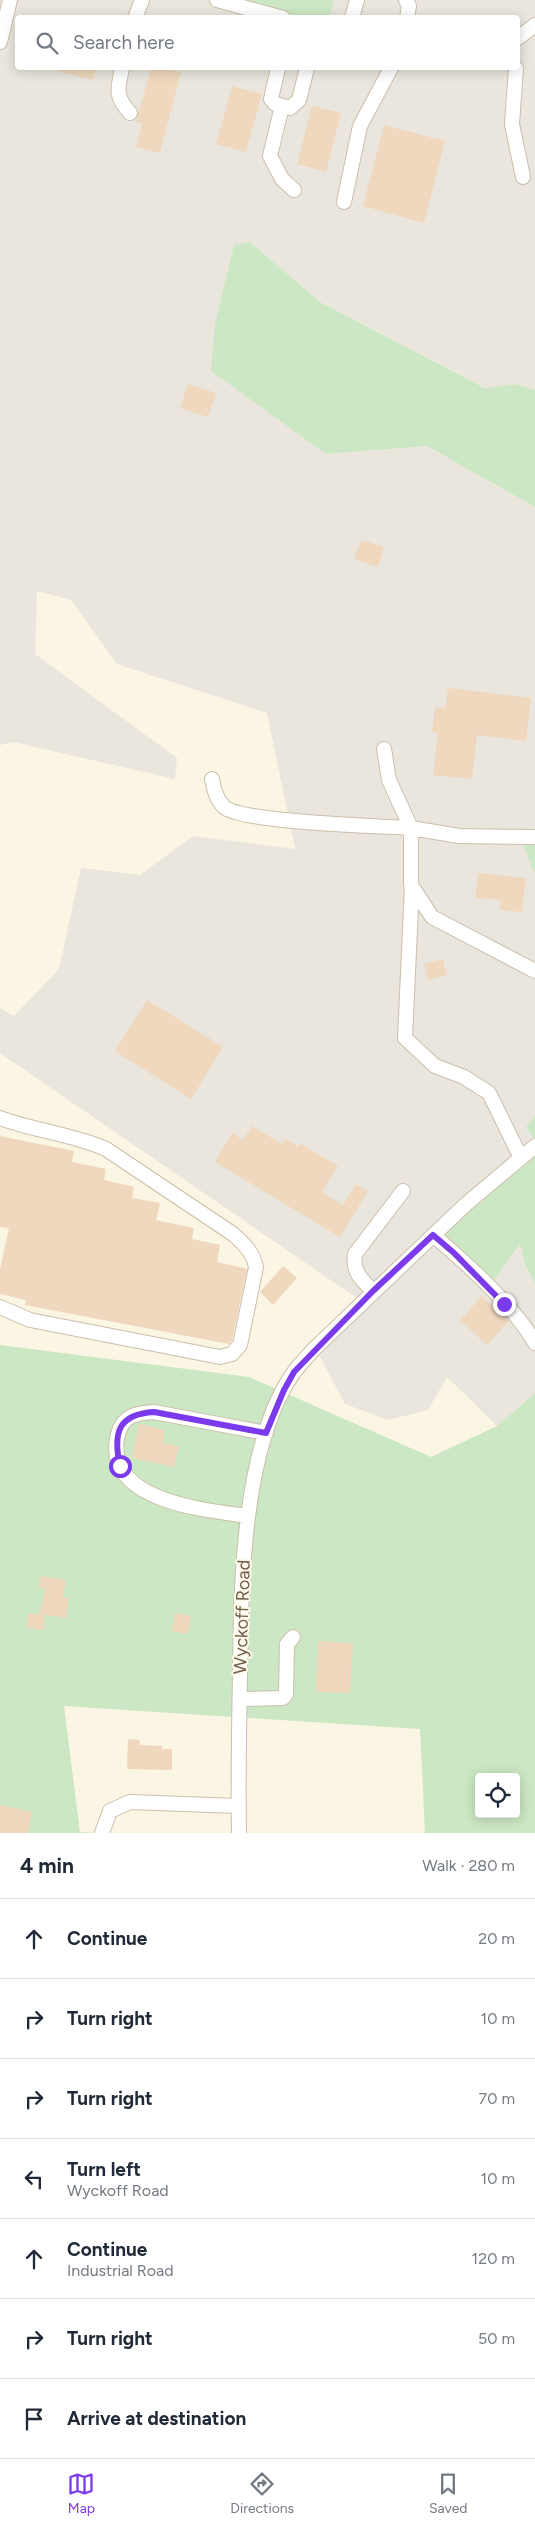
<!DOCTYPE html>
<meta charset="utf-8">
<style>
body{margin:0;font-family:Figtree,sans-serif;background:#f2f2f3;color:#1f2937}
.controls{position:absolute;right:15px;bottom:15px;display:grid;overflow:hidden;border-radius:5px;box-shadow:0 2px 12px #0003}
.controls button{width:45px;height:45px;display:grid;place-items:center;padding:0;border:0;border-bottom:1px solid #e0e1e3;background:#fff;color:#1f2937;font:25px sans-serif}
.stop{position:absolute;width:15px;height:15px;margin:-11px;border:4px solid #7c3aed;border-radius:50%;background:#fff}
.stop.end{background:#7c3aed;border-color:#fff;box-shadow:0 1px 5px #0008}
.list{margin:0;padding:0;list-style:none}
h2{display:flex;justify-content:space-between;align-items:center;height:65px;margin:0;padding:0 20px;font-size:21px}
h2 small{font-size:16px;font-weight:400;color:#747a83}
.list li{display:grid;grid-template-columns:32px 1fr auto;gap:15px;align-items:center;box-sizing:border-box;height:80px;padding:0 20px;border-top:1px solid #e0e1e3}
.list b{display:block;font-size:19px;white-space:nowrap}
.list p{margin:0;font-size:16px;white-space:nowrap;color:#747a83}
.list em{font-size:16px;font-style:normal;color:#747a83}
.icon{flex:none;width:28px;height:28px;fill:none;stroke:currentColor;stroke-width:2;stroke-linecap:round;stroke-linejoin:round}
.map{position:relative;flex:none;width:535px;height:1833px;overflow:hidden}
.search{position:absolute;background:#fff;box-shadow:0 2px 12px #0003;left:15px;right:15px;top:15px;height:55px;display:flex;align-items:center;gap:12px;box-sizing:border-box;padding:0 18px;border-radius:5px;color:#747a83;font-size:19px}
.sheet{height:625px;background:#fff}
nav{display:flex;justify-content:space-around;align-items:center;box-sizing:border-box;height:70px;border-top:1px solid #e0e1e3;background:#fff;font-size:14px;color:#747a83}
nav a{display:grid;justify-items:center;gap:2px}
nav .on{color:#7c3aed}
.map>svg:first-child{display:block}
.industrial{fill:#eae6de}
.green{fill:#cce7c3;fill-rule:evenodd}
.building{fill:#efd8bd}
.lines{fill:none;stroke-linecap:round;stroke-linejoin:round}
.minor-casing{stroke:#ccbeab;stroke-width:16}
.minor{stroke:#fff;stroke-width:14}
.route{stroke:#7c3aed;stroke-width:6}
.labels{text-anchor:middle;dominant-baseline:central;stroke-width:4;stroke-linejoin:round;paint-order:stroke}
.street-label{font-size:18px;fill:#725f4b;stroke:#fef9ea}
</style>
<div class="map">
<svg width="535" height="1833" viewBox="0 0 535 1833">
<rect width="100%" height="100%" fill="#fbf5e4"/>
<path class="industrial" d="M0 0H214L280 17 18 18V68H518V18L329 17 334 0H535V390L515 384 486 388 320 302 250 242 326 454 427 446 535 507V837H520L535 875V1115L526 1127 535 1140 520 1244 526 1267 535 1283V1393L497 1426 447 1377 428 1410 388 1420 345 1404 315 1348 364 1303 0 1053V1008L14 1016 59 969 81 868 140 875 193 836 295 849 267 713 117 664 71 600 37 591 35 654 177 758 175 779 13 742 0 745Z"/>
<path class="green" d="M214 0H334L329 18 280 17Z
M250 242 320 302 485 388 515 384 535 390V507L427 446 326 454 211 371 215 324 234 245Z
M520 837H535V875Z
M535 1115V1140L526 1127Z
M535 1154V1283L526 1267 520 1244 494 1280 442 1233Z
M0 1345 249 1377 431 1457 497 1426 535 1393V1833H425L420 1729 64 1706 80 1832 97 1833H0ZM479 1777H516V1814H479Z"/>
<path class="building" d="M58 68H96L93 80 57 71Z
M151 68H162L181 72 160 153 136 147 142 124 136 122Z
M232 86 262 94 246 152 216 144Z
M312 106 341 113 326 172 297 164Z
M384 125 445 141 424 223 363 206Z
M188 384 216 393 208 417 180 408Z
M361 540 384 547 378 567 354 559Z
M448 688 531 698 526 741 477 735 472 779 433 775 438 733 432 732 435 707 445 708Z
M478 873 526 878 522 912 500 910 501 900 475 898Z
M443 959 447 975 428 980 424 964Z
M147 1000 223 1047 191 1099 115 1051Z
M252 1126 282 1144 285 1139 298 1147 300 1143 338 1166 322 1192 343 1205 356 1184 368 1191 340 1237 215 1162 232 1133 243 1140Z
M0 1136 74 1151 72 1162 106 1169 104 1180 134 1187 132 1198 160 1203 156 1220 194 1228 192 1239 220 1245 217 1262 247 1269 232 1341 229 1344 25 1305 26 1300 0 1294V1269L9 1228 0 1227Z
M283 1266 297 1278 273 1305 260 1292Z
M482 1296 509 1321 487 1345 460 1320Z
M139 1424 165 1430 163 1443 179 1446 174 1467 132 1458Z
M41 1576 66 1580 63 1597 69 1598 66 1618 40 1614 45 1589 39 1588Z
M28 1613 45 1615 43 1630 26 1627Z
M175 1613 191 1616 188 1634 172 1631Z
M318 1641 353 1643 350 1693 316 1692Z
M128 1739 140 1740 139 1745 162 1746V1749H172V1770L127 1769Z
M0 1805 32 1812 28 1833H0Z"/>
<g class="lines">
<g class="minor-casing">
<path id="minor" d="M217 0 283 18
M406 0 409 6 407 18
M135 18 142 0
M352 18 357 0
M518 38 535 25
M0 42 10 0
M122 68C118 90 114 95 130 113
M278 68 271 99 275 104 290 108 299 100 307 68
M516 68 512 124 523 177
M282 106 270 156 282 179 294 190
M344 202 360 126 391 68
M384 749 389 780 411 828 459 836 535 837
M212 779C214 789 216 799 224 807 244 823 379 826 411 828V885L432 917 535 971
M412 886 405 1038 435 1066 464 1077 489 1093 521 1158
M0 1118C35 1131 72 1134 106 1149L233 1234C244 1244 253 1252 256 1267L240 1345 232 1354 220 1357 30 1320 0 1307
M433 1235C465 1262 514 1306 535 1343
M373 1291C361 1279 352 1272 355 1254L403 1191
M248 1516C204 1510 101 1501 118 1434 123 1415 137 1413 154 1412L266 1433
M240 1699 283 1698 286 1694 287 1644 293 1637
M102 1833 110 1811 130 1802 238 1806
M239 1833C238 1780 239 1727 240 1674 241 1587 242 1445 294 1372 300 1364 307 1357 314 1349L465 1205 535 1146"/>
</g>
<use href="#minor" class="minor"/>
</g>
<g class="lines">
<path class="route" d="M120 1466C113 1434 117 1414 154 1412L266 1433 284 1390 294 1372 373 1291 433 1235 454 1253 504 1304"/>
</g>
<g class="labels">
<g class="street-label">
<text transform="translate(242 1617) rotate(-88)">Wyckoff Road</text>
</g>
</g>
</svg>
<div class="controls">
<button><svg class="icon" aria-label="locate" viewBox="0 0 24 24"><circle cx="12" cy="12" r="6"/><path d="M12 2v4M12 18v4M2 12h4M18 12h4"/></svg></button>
</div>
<div class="stop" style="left:120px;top:1466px"></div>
<div class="stop end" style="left:504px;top:1304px"></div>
<div class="search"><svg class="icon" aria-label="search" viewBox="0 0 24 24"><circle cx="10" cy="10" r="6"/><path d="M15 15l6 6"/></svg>Search here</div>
</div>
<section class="sheet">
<h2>4 min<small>Walk · 280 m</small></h2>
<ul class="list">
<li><svg class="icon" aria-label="ahead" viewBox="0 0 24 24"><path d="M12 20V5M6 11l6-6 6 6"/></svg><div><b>Continue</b></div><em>20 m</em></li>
<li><svg class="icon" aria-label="right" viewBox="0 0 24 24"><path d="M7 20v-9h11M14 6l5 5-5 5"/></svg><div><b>Turn right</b></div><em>10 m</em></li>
<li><svg class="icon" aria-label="right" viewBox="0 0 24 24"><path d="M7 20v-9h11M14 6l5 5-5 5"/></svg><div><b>Turn right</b></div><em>70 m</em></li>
<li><svg class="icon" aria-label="left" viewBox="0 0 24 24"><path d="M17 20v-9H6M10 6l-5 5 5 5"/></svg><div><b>Turn left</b><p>Wyckoff Road</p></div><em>10 m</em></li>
<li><svg class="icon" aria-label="ahead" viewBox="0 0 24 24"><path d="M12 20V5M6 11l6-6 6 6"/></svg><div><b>Continue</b><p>Industrial Road</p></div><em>120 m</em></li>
<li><svg class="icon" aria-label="right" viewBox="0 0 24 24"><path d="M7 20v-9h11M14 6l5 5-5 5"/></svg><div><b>Turn right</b></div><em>50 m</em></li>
<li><svg class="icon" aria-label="arrive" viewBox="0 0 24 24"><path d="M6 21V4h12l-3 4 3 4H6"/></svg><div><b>Arrive at destination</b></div></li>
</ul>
</section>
<nav>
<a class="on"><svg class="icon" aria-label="map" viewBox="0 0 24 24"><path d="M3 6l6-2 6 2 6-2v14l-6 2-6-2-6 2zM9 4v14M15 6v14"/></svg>Map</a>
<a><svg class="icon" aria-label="directions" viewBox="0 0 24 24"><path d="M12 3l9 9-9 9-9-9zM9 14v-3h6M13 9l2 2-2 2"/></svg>Directions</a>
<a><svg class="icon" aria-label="saved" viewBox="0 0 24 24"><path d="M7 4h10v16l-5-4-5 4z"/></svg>Saved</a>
</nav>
